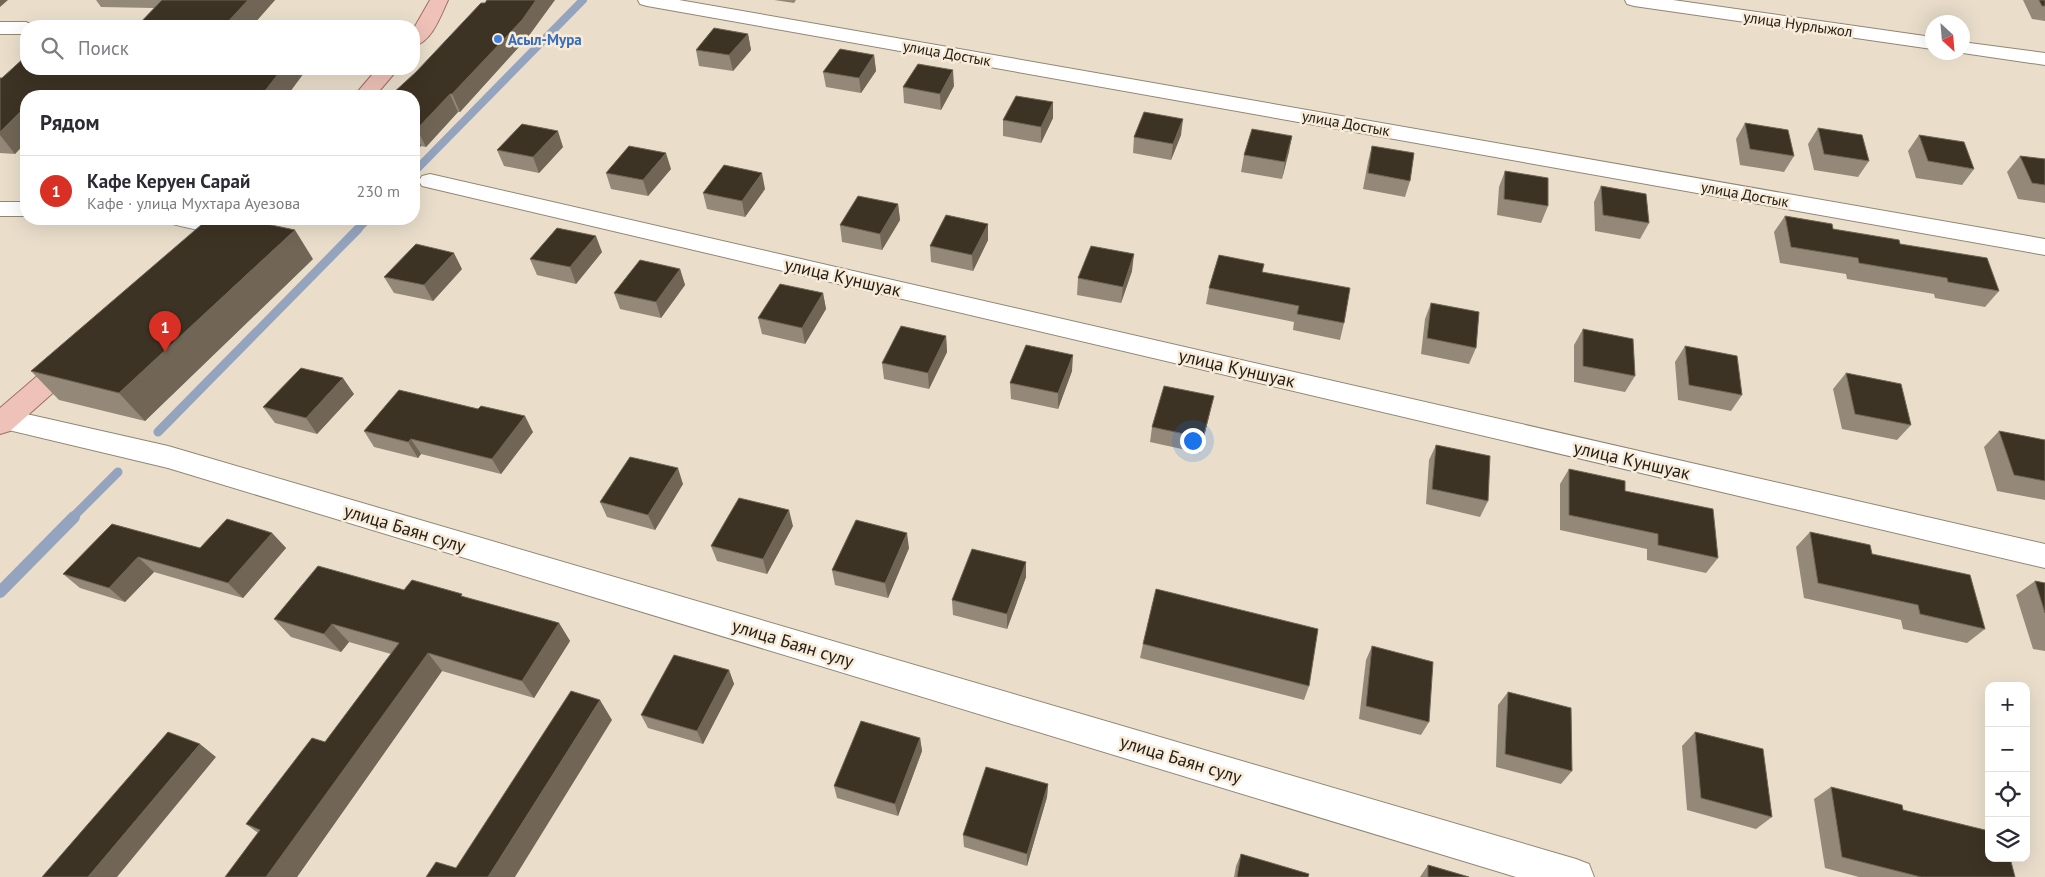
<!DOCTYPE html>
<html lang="ru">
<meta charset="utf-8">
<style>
body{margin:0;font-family:"PT Sans",sans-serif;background:#f7f7f7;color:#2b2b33}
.controls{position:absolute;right:15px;bottom:15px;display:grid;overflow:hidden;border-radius:10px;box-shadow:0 5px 20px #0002}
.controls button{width:45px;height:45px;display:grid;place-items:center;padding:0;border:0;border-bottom:1px solid #e1e1e2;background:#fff;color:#2b2b33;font:25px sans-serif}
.compass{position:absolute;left:1925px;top:15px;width:45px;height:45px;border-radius:50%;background:#fff;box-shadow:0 5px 20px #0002;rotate:154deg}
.you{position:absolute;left:1192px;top:440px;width:18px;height:18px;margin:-12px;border:4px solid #fff;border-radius:50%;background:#1a73e8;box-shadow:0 0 0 8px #1a73e833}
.badge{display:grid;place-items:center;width:32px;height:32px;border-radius:50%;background:#d93025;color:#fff;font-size:16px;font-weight:700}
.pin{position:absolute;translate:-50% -41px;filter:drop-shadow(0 1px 2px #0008)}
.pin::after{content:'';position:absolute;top:26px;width:18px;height:15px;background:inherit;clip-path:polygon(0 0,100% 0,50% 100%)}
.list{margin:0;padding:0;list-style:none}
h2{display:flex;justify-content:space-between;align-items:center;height:65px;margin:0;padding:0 20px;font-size:21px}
h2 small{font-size:16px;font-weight:400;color:#7c7c81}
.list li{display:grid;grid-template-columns:32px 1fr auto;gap:15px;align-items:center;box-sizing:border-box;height:70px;padding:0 20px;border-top:1px solid #e1e1e2}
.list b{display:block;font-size:19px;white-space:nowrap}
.list p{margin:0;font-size:16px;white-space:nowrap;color:#7c7c81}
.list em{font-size:16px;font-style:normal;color:#7c7c81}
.icon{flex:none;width:28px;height:28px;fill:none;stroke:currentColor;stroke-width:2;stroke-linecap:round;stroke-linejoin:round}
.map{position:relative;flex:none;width:2045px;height:877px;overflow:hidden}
.search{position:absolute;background:#fff;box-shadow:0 5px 20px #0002;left:20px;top:20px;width:400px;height:55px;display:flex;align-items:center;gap:12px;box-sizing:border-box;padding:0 18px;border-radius:20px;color:#7c7c81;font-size:19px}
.panel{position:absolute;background:#fff;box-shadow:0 5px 20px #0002;left:20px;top:90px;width:400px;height:135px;border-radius:20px}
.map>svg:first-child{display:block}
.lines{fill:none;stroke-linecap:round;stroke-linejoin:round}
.stream-far2{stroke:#95a4be;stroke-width:8}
.stream-far1{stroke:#95a4be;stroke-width:9}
.stream{stroke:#95a4be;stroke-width:12}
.minor-casing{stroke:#918674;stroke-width:2}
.primary-casing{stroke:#a06f62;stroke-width:2}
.minor{fill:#fff;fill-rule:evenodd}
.primary{fill:#eec2b8;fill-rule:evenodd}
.wall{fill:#948878}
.shaded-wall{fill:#716656}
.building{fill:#3d3324;stroke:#716656}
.shop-dot{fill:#3f7fe0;stroke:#f8ebd8;stroke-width:2}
.labels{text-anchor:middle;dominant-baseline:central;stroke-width:5;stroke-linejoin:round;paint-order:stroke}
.far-street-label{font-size:15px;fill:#242019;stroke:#f8ebd8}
.far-shop-label{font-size:15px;font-weight:bold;fill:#366cbe;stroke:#f8ebd8;text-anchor:start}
.street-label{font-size:18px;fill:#242019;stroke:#f8ebd8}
</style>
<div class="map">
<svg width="2045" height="877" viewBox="0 0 2045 877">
<rect width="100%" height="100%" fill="#eadecb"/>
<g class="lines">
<path class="stream-far2" d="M414 172 583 0
M356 231 368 219"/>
<path class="stream-far1" d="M158 432 358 229
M72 518 118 472"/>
<path class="stream" d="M0 592 74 517"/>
<g class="minor-casing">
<path id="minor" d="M638 0H679L2045 239V255L647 6 640 4Z
M1625 0H1673L1932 37V49L1634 6 1627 4Z
M0 22H26L34 26H26V34H0Z
M1962 42 2045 53V65L1956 52H1962Z
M430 174 2045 544V568L422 186 419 181 422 176Z
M0 202H26V216H0Z
M170 219H231L234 220 238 225 234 230C216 235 191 229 173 224Z
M0 408 168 446 1576 859 1589 864 1594 877H1516L168 468 0 428Z"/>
</g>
<g class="primary-casing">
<path id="primary" d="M430 0H448C441 15 432 42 414 46V28Z
M377 69H398L375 96H354Z
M73 351 82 353 86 360 82 367 10 431 0 434V408L64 353Z"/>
</g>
<use href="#minor" class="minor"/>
<use href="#primary" class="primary"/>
</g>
<path class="wall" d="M96 0H275L252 26 154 8 101 7Z
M774 0H796L794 3Z
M2023 0H2045V21L2032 19Z
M748 34 751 50 733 71 699 66 696 50Z
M528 37 460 112H458L426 147 421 146 414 153V96L392 94Z
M874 55 876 71 861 93 826 87 823 72Z
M0 78H2L26 96V142L15 154 0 153Z
M954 86 941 110 904 103 903 87Z
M1053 102V118L1041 143 1003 136V120Z
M1745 123 1794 156 1784 172 1740 165 1736 139Z
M1818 128 1869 161 1858 177 1814 170 1808 144Z
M1181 135 1171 160 1133 153 1134 137Z
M1919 135 1974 169 1962 185 1916 178 1908 151Z
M1292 136 1282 179 1241 172 1244 155Z
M1372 146 1410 181 1405 197 1363 189 1368 162Z
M563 147 539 173 504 166 497 150Z
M2020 156 2045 159V203L2018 199 2007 172Z
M671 169 648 196 611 189 606 173Z
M1505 171 1548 206 1541 223 1497 215 1499 187Z
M1601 186 1649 223 1640 239 1595 231 1594 202Z
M765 189 745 217 707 209 703 193Z
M898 204 900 220 882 250 842 242 840 225Z
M1785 216 1833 229 1900 244 1999 291 1985 307 1935 298 1934 294 1847 279 1846 274 1780 263 1774 232Z
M988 224V240L973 271 931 262 930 246Z
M602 252 576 284 537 275 530 259Z
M313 259 145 421 59 400 31 371Z
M462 269 433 301 394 293 384 277Z
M680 269 685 285 661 318 620 309 614 293Z
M1132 271 1121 303 1077 295 1078 278Z
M1262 272 1344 323 1340 340 1293 330 1294 322 1206 304 1209 288Z
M823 293 826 309 805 344 762 334 758 318Z
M1431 303 1476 348 1469 364 1421 354 1425 319Z
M1583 329 1635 376 1625 392 1574 382V345Z
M946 336 947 352 929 389 884 379 882 363Z
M1685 346 1742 395 1731 411 1678 400 1675 362Z
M1072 371 1058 409 1011 399 1010 383Z
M1846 373 1911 425 1897 440 1842 429 1833 389Z
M354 394 317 434 275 423 263 407Z
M478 409 533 432 501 474 421 454 418 458 374 447 364 431Z
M1210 412 1200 453 1150 442 1152 427Z
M1999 431 2045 440V500L1997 491 1984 447Z
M1436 445 1488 501 1480 517 1426 504 1429 460Z
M1569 469 1625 491 1718 558 1706 573 1647 560V549L1560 530V484Z
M683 484 655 530 607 517 600 502Z
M112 524 200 548 272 533 286 548 243 598 154 572 125 602 80 588 63 574Z
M793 526 767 574 717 561 711 546Z
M1810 532 1872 554 1985 629 1967 643 1903 629 1901 620 1804 598 1796 547Z
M909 548 888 598 835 585 832 570Z
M1026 562V577L1007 629 953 615 952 600Z
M2035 581 2045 583V651L2033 649 2016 595Z
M404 590 464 597 559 623 570 641 534 698 442 671 297 877H225L258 833 246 824 325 742 391 654 349 642 341 652 291 637 274 619Z
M1143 644 1309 686 1304 700 1140 658Z
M1372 646 1429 722 1421 735 1359 719 1366 660Z
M729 670 734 684 703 744 648 728 641 715Z
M1508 692 1572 771 1561 784 1496 767 1498 705Z
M1695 732 1772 817 1756 829 1687 810 1682 746Z
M920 738 922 751 898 816 837 798 834 786Z
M1048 784 1047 797 1027 866 964 847 963 835Z
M1831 787 1903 810 2015 877H1859L1825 868 1814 799Z
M1241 854 1308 877H1234L1236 866Z
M1428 865 1469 877H1420Z"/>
<path class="shaded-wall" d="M0 0H8L0 7Z
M248 0H275L252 26H224Z
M536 0H555L528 37 460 112 452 94Z
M748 34 751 50 733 71 729 55Z
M874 55 876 71 861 93 859 78Z
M282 69H307L287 96H261Z
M953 70 954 86 941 110 940 94Z
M450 94 458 112 426 147 417 129Z
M1053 102V118L1041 143V127Z
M26 106V142L15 154 0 135V132Z
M1183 119 1181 135 1171 160 1173 144Z
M414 131 421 146 414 153Z
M558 131 563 147 539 173 533 157Z
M1292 136 1289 152 1282 179 1285 162Z
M666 153 671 169 648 196 643 180Z
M762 173 765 189 745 217 742 201Z
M898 204 900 220 882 250 880 234Z
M988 224V240L973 271 972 255Z
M295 230 313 259 145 421 119 393Z
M596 236 602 252 576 284 570 267Z
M454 253 462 269 433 301 424 285Z
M1134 254 1132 271 1121 303 1123 287Z
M680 269 685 285 661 318 656 302Z
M823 293 826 309 805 344 802 328Z
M946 336 947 352 929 389 928 373Z
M1073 355 1072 371 1058 409V393Z
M343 378 354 394 317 434 306 418Z
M1214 396 1210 412 1200 453 1203 438Z
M525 416 533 432 501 474 492 459Z
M411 439 421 454 418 458 408 442Z
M678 468 683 484 655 530 648 515Z
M789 510 793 526 767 574 763 559Z
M272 533 286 548 243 598 228 583Z
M907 533 909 548 888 598 885 583Z
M138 557 154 572 125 602 109 588Z
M1026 562V577L1007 629V614Z
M559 623 570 641 534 698 522 681Z
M332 624 349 642 341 652 324 634Z
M428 653 442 671 297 877H266Z
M729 670 734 684 703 744 697 731Z
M600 700 612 720 515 877H488Z
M920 738 922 751 898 816 895 804Z
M200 744 216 757 117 877H88Z
M1048 784 1047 797 1027 866V854Z"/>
<path class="building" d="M162 0H248L224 26H137Z
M487 0H536L522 20 452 94H450L417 129 414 128V96H387L389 94H392L416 72 481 3H485Z
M2039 0H2045V6H2042Z
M714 28 748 34 729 55 696 50Z
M840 49 874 55 859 78 823 72Z
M26 56V69H282L261 96H26V106L0 132V78H2Z
M918 64 953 70 940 94 903 87Z
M1016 96 1053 102 1041 127 1003 120Z
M1144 112 1183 119 1173 144 1134 137Z
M1745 123 1788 130 1794 156 1750 149Z
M522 124 558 131 533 157 497 150Z
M1818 128 1862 135 1869 161 1824 154Z
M1252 129 1292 136 1285 162 1244 155Z
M1919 135 1964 142 1974 169 1928 161Z
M629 146 666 153 643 180 606 173Z
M1372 146 1414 153 1410 181 1368 173Z
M2020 156 2045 159V185L2032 183Z
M724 165 762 173 742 201 703 193Z
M1505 171 1548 178V206L1504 199Z
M1601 186 1646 194 1649 223 1603 215Z
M858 196 898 204 880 234 840 225Z
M946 215 988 224 972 255 930 246Z
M1785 216 1832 224 1833 229 1899 240 1900 244 1987 258 1999 291 1948 282 1947 278 1859 263 1858 258 1791 247Z
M208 219H243L295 230 119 393 31 371Z
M557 228 596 236 570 267 530 259Z
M416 244 454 253 424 285 384 277Z
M1091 246 1134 254 1123 287 1078 278Z
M1219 255 1264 264 1262 272 1350 288 1344 323 1297 314 1299 306 1209 288Z
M640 260 680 269 656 302 614 293Z
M780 284 823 293 802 328 758 318Z
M1431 303 1479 312 1476 348 1427 338Z
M901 326 946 336 928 373 882 363Z
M1583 329 1633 339 1635 376 1583 366Z
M1026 345 1073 355 1058 393 1010 383Z
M1685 346 1737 356 1742 395 1689 385Z
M301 368 343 378 306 418 263 407Z
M1846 373 1901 384 1911 425 1855 414Z
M1164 386 1214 396 1203 438 1152 427Z
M399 390 478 409 481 406 525 416 492 459 411 439 408 442 364 431Z
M1999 431 2045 440V481L2014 475Z
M1436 445 1490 456 1488 501 1432 489Z
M630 457 678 468 648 515 600 502Z
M1569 469 1625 481V491L1713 509 1718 558 1658 545V534L1569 515Z
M739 498 789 510 763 559 711 546Z
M227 519 272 533 228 583 138 557 109 588 63 574 112 524 200 548Z
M856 520 907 533 885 583 832 570Z
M1810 532 1870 545 1872 554 1970 575 1985 629 1920 614 1918 605 1818 583Z
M972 549 1026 562 1007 614 952 600Z
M318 566 404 590 412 580 462 594 461 596 559 623 522 681 428 653 266 877H225L260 830 246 824 312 738 325 742 399 643 332 624 324 634 274 619Z
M2035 581 2045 583V613Z
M1156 589 1318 629 1309 686 1143 644Z
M1372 646 1433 662 1429 722 1366 706Z
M674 655 729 670 697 731 641 715Z
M571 691 600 700 488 877H426L436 862 456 868Z
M1508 692 1571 708 1572 771 1505 754Z
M861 721 920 738 895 804 834 786Z
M168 732 200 744 88 877H42Z
M1695 732 1763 749 1772 817 1701 798Z
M986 767 1048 784 1027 854 963 835Z
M1831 787 1902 805 1903 810 1989 831V858H2010L2015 877H1921L1842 857Z
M1241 854 1309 874 1308 877H1237Z
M1428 865 1469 877H1428Z"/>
<circle class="shop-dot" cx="498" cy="39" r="5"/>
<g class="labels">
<g class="far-street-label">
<text transform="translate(1798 24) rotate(8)">улица Нурлыжол</text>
<text transform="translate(947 53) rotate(10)">улица Достык</text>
<text transform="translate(1346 123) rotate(10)">улица Достык</text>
<text transform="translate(1745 194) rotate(10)">улица Достык</text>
</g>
<g class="far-shop-label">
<text x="508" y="39">Асыл-Мура</text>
</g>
<g class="street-label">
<text transform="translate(843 277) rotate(13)">улица Куншуак</text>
<text transform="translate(1237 368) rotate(13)">улица Куншуак</text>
<text transform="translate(1632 460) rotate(13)">улица Куншуак</text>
<text transform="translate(405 528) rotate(17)">улица Баян сулу</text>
<text transform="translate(793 643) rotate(17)">улица Баян сулу</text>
<text transform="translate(1181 759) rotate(17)">улица Баян сулу</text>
</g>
</g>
</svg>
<div class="controls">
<button>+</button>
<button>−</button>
<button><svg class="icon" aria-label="locate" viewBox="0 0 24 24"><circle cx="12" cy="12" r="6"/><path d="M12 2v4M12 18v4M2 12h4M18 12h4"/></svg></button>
<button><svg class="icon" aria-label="layers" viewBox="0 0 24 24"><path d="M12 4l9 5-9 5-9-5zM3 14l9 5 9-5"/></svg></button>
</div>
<svg class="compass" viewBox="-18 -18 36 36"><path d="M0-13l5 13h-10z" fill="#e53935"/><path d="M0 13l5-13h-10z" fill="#7c7c81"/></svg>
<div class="you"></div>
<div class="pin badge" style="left:165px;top:352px">1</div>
<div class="search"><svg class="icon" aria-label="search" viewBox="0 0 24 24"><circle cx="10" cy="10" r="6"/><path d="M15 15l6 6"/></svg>Поиск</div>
<section class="panel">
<h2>Рядом<small></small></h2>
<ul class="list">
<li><span class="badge">1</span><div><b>Кафе Керуен Сарай</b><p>Кафе · улица Мухтара Ауезова</p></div><em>230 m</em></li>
</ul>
</section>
</div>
